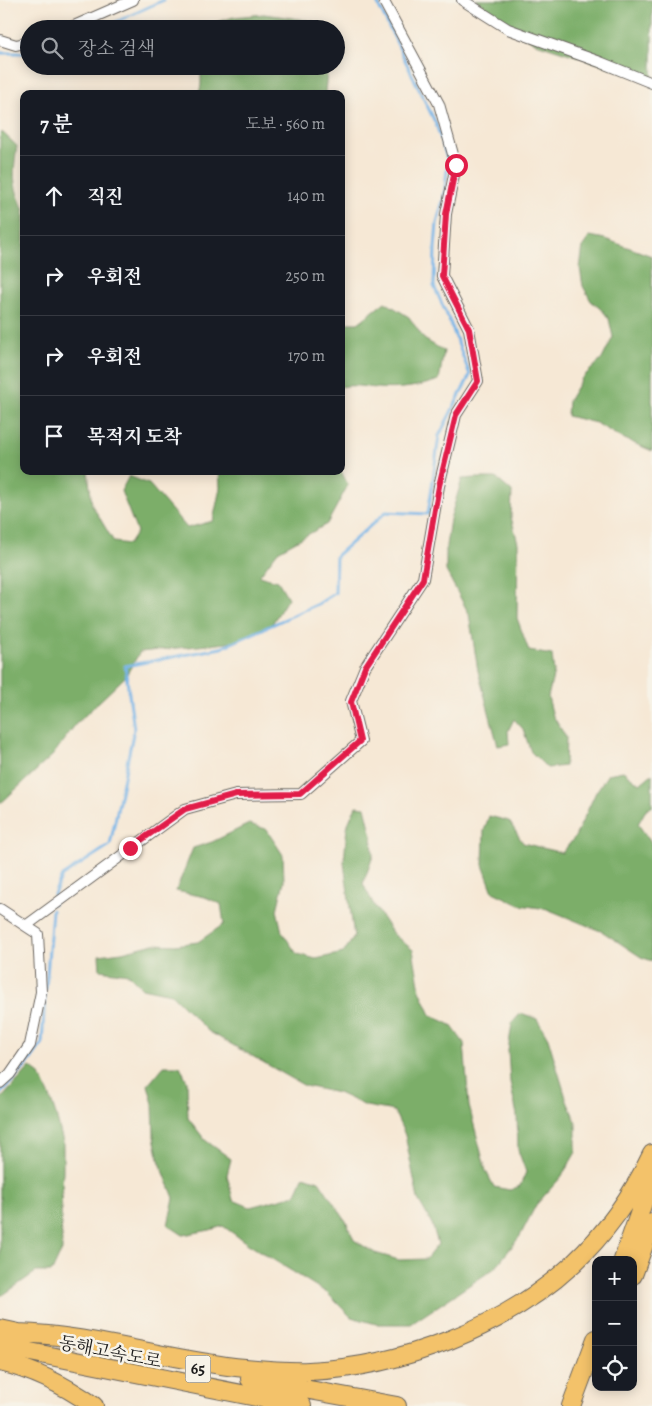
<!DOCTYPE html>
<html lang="ko">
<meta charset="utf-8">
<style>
body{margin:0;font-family:Alegreya,"Noto Serif KR",serif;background:#242831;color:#f1f3f6}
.controls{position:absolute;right:15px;bottom:15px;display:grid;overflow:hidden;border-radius:10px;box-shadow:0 2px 12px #0003}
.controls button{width:45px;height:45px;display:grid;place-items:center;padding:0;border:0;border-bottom:1px solid #363941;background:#171b24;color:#f1f3f6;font:25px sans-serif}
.stop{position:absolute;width:15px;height:15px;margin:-11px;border:4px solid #e11d48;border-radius:50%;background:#fff}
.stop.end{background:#e11d48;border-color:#fff;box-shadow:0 1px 5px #0008}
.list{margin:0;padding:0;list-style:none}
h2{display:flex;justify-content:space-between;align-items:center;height:65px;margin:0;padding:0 20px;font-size:21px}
h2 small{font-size:16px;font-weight:400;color:#9ea1a6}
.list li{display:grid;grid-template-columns:32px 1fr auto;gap:15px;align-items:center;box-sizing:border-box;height:80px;padding:0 20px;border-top:1px solid #363941}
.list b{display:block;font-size:19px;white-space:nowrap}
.list em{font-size:16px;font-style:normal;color:#9ea1a6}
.icon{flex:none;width:28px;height:28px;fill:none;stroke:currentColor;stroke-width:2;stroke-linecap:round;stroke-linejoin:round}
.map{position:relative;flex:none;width:652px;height:1406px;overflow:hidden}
.search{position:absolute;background:#171b24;box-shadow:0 2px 12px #0003;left:20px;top:20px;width:325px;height:55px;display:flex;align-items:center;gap:12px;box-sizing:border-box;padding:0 18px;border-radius:28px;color:#9ea1a6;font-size:19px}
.panel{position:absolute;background:#171b24;box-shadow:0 2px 12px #0003;left:20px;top:90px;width:325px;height:385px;border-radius:10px}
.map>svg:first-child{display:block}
.forest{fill:#7bae69;stroke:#4c6542}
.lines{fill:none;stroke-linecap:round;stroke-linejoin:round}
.stream{stroke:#74b3e7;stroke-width:3}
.minor-casing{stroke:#68635d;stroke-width:12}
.motorway-casing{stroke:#68635d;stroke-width:20}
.minor{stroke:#fff;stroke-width:10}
.motorway{stroke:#f3c26a;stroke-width:18}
.route{stroke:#e11d48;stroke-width:6}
.labels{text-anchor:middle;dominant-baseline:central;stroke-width:5;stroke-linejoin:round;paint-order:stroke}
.shield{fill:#f7f3e8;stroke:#5e5c59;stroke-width:1}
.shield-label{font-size:16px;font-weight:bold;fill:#1c1c1c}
.street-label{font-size:18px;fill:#1c1c1c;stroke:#f7f3e8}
</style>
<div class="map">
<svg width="652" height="1406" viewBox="0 0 652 1406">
<rect width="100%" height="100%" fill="#f7f3e8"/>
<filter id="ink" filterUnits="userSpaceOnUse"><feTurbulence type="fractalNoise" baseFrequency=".02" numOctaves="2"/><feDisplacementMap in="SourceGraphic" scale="10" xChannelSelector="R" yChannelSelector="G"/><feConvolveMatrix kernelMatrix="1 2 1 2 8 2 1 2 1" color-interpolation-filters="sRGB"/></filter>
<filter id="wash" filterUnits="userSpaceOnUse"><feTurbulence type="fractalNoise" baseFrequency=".0096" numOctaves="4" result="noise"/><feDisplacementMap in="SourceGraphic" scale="20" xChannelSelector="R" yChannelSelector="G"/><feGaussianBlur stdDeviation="1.12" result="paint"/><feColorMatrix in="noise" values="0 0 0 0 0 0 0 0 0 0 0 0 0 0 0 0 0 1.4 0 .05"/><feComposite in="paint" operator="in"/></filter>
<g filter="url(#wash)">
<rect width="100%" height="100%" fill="#f6e8d5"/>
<path class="forest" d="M476 0H652V81L533 42Z
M264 14 313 21 319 29H203L206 25 234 17Z
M201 66H328L325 91 326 94H199L201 85Z
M2 132 17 146C13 174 12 184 24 210V471H88L92 505 114 542 129 544 137 532 121 491 129 476 149 484 187 528 213 521 220 488 219 471H298L300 473 303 471H341L348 485 327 524 278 551 259 576 278 581 288 598 272 624 236 642 140 652 125 677 75 725 53 755 0 804V137Z
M590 236 605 239 652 256V451L620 437 596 423 567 416 568 401 582 378 602 359 613 337 609 319 603 311 591 301 583 286 580 268 583 246Z
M385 302 409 317 424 339 444 351 439 380C419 387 398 390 377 388 364 387 353 384 341 387V323H358Z
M476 478H496L512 492 511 517 518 543 517 618 529 651 552 655 554 672 548 697 553 716 566 737 565 766 547 768 531 752 523 729 514 719 508 731 509 744 498 746 478 671 469 614 446 571V546L450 519 462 479Z
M623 771 640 784 652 774V807L647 808 638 824 652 844V961L641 957 603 932 547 909 520 905 493 892 483 865 484 831 489 816 509 821 523 843 562 853 575 837 596 792 608 774Z
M356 806 365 807 372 836 373 856 363 884 374 905 393 934 413 950 420 990 431 1015 451 1025 464 1043 469 1106 486 1171 494 1187 510 1190 520 1186 526 1172 518 1150 517 1115 510 1082 508 1051 512 1023 521 1013 537 1019 548 1038 567 1101 576 1122V1152L562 1176 536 1205 520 1236 495 1268 411 1324H376L351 1317 327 1293 248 1244 223 1226 210 1230 183 1235 168 1225 174 1198 159 1160 154 1137 153 1104 148 1085 164 1066H180L187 1081 188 1118 205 1140 231 1159 227 1175 233 1200 250 1207 295 1195 304 1176 319 1181 346 1221 354 1240 375 1253 399 1260 426 1259 438 1244 432 1224 418 1199 405 1135 394 1111 366 1106 338 1093 305 1086 208 1031 171 994 142 988 128 974 100 970 99 955 122 952 154 944 175 945 198 942 224 924 221 904 205 897 176 891 193 848 212 842 249 824 266 829 283 855 284 881 277 910 282 932 297 954 316 959 343 953 354 937 344 863 347 826Z
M30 1067 39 1073 49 1094 56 1115 63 1142V1172L61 1204 62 1250 52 1272H36L3 1295H0V1100Z"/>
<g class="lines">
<path class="stream" d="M100 29 164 0
M0 53H29
M53 904 54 894 62 876 110 845 134 729 125 666 221 648 318 604 335 593 336 556 386 512 428 514 439 436 470 375 450 322 434 286 435 248 437 223 444 196 448 161 436 124 376 0
M46 989 52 910
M0 1094 26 1066 42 1044 45 995"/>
</g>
</g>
<g filter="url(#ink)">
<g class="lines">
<g class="minor-casing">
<path id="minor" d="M462 0 508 29 600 62 652 83
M67 29 133 0
M0 40 16 45 29 42
M0 909 38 934 41 992 30 1045 10 1074 0 1083
M27 925 185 809 236 795 301 794 361 741 351 701 365 667 423 579 439 486 456 415 478 381 469 329 442 276 446 214 456 165 439 104 383 0"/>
</g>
<g class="motorway-casing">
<path id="motorway" d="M623 1260 652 1177
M633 1275 652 1223
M0 1329 28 1335
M18 1333C94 1335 169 1361 245 1368 266 1370 288 1372 309 1371 402 1367 505 1327 573 1264 606 1233 633 1194 652 1154
M0 1346 302 1406
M0 1362C34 1370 66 1386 94 1406
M250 1379 397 1406
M571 1406 596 1339"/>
</g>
<use href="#minor" class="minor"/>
<use href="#motorway" class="motorway"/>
</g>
</g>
<g class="lines" filter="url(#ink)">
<path class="route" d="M130 848 185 809 236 795 300 794 360 741 351 702 365 667 423 579 439 486 456 415 478 381 469 329 442 276 446 214 456 165"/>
</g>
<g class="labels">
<rect class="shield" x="185.5" y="1355.5" width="25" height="27" rx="4"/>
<g class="shield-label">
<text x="198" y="1369">65</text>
</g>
<g class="street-label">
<text transform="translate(110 1352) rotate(11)">동해고속도로</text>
</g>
</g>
</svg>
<div class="controls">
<button>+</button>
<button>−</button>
<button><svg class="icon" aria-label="locate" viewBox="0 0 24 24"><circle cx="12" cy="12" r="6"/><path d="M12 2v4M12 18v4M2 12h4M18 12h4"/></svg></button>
</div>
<div class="stop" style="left:456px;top:165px"></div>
<div class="stop end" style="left:130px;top:848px"></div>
<div class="search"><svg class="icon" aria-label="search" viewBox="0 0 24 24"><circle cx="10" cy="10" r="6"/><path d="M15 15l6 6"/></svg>장소 검색</div>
<section class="panel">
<h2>7 분<small>도보 · 560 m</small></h2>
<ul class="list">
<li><svg class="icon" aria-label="ahead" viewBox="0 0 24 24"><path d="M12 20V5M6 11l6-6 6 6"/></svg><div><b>직진</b></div><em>140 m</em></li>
<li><svg class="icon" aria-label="right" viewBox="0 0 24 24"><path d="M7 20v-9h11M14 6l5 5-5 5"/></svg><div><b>우회전</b></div><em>250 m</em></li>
<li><svg class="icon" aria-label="right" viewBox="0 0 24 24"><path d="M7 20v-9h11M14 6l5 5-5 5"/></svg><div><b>우회전</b></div><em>170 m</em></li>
<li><svg class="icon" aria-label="arrive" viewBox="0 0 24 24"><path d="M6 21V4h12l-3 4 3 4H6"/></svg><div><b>목적지 도착</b></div></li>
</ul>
</section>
</div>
